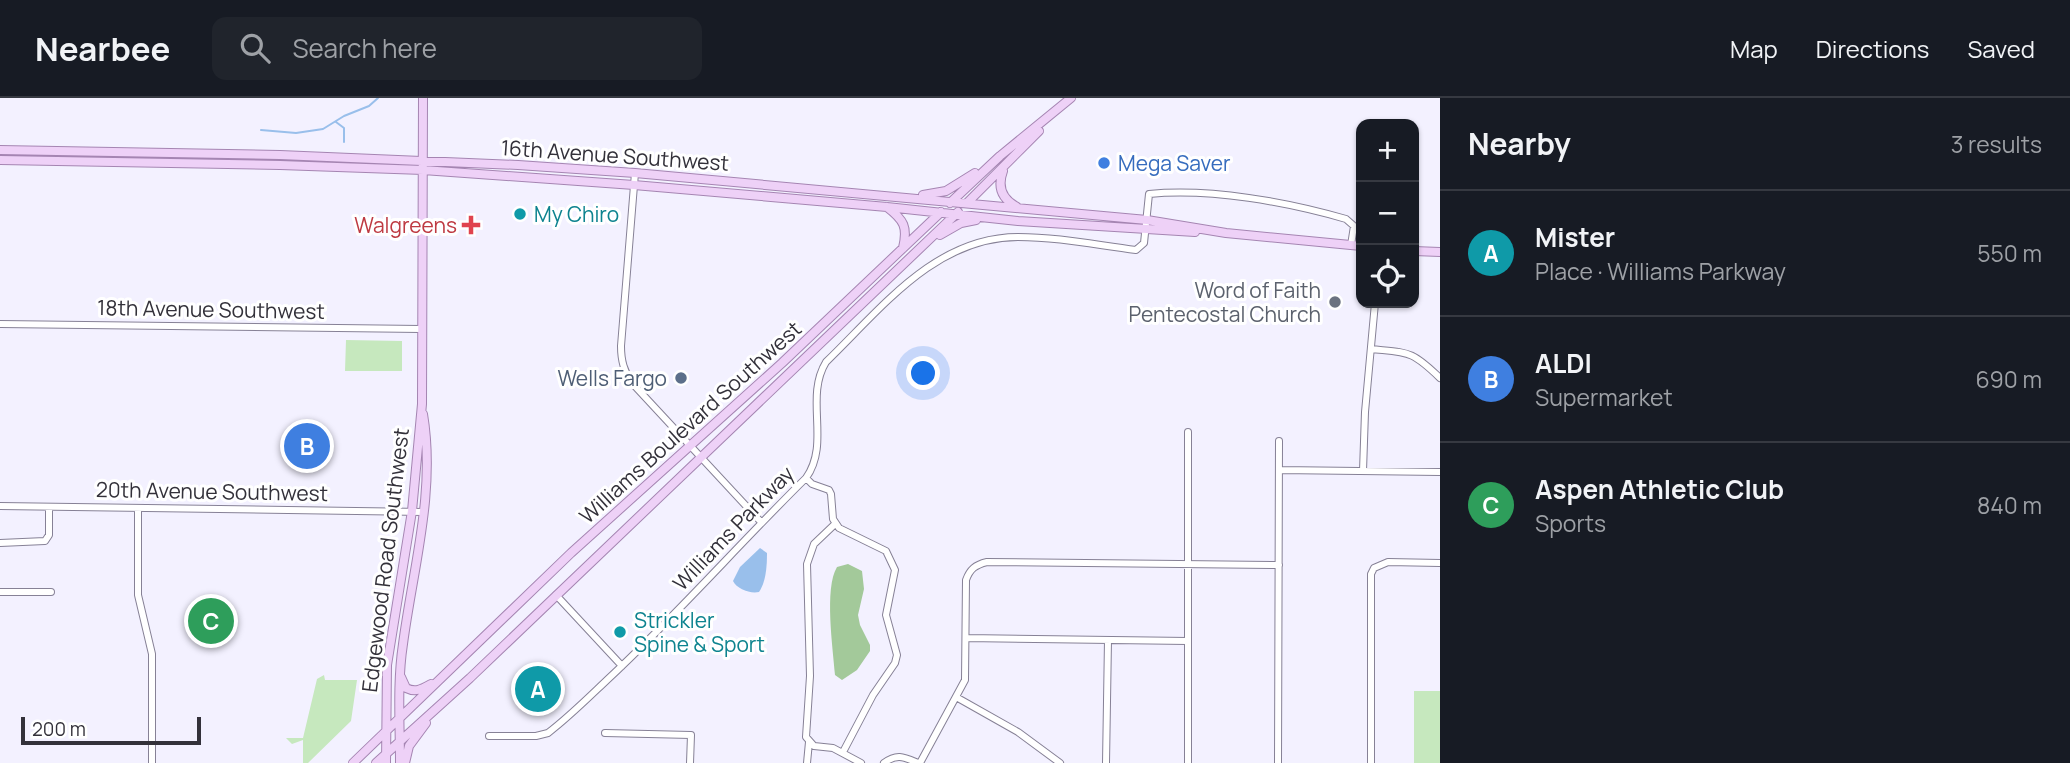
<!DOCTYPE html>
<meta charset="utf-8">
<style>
body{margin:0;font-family:Manrope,sans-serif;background:#20242c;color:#f1f3f6}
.controls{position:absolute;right:21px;top:21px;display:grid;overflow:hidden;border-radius:14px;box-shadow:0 2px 5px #0004}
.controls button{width:63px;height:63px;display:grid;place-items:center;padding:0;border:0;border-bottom:2px solid #363941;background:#171b24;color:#f1f3f6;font:35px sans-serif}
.scale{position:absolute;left:21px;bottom:18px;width:180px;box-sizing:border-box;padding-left:7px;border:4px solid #33313a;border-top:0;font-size:19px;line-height:24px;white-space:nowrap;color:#33313a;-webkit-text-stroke:5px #fff;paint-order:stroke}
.you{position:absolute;left:924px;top:276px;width:24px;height:24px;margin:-18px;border:5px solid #fff;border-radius:50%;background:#1a73e8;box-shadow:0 0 0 10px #1a73e833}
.badge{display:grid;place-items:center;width:46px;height:46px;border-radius:50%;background:#0b8043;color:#fff;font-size:23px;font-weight:700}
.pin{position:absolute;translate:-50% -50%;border:4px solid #fff;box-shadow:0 2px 7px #0006}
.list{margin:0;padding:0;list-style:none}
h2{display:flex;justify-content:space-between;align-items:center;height:91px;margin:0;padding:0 28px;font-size:30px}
h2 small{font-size:23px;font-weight:400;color:#9ea1a6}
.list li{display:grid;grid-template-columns:46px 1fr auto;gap:21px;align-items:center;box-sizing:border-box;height:126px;padding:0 28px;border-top:2px solid #363941}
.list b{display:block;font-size:26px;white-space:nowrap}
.list p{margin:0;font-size:23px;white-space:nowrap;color:#9ea1a6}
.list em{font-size:23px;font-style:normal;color:#9ea1a6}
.icon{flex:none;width:38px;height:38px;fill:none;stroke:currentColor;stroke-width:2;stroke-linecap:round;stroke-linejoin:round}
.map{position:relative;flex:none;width:1440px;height:665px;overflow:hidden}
header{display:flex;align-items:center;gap:42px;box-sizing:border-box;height:98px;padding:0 35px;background:#171b24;border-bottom:2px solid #363941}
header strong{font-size:33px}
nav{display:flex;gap:38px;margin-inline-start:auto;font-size:24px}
.search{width:490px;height:63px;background:#20242c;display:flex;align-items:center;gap:18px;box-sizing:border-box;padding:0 24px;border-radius:14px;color:#9ea1a6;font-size:26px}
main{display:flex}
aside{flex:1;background:#171b24}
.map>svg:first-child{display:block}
.green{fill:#c6e8be}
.forest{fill:#a3c99a}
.water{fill:#99bfeb}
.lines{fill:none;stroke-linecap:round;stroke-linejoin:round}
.stream{stroke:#99bfeb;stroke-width:2}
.minor-casing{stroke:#868196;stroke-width:8}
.major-casing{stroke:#a585b2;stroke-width:10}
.minor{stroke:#fff;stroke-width:6}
.major{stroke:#eed1f7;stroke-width:8}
.shop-dot{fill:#3f7fe0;stroke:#fff;stroke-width:2.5}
.culture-dot{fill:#0f9aa8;stroke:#fff;stroke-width:2.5}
.health-dot{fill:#e0444e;stroke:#fff;stroke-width:2.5}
.worship-dot{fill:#6b7280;stroke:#fff;stroke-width:2.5}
.service-dot{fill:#5c6f8a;stroke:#fff;stroke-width:2.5}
.labels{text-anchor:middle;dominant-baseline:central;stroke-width:6;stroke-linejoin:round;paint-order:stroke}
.street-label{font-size:21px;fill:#33313a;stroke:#fff}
.shop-label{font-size:21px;fill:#366cbe;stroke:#fff;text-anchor:start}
.culture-label{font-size:21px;fill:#0d838f;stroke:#fff;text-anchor:start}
.health-label{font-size:21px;fill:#be3a42;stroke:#fff;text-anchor:end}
.worship-label{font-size:21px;fill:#5b616d;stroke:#fff;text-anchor:end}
.service-label{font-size:21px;fill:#4e5e75;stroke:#fff;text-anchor:end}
</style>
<header>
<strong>Nearbee</strong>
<div class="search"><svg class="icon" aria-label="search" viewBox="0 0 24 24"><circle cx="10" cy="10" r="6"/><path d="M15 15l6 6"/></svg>Search here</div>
<nav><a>Map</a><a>Directions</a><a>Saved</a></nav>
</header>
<main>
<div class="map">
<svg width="1440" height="665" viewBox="0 0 1440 665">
<rect width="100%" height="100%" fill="#f3f1ff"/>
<path class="green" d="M346 242 402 243V273H345Z
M324 577 325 582H357L351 623 308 665H303V642L292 646 286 640H303L317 581Z
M1414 593H1440V665H1414Z"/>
<path class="forest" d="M848 466 862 473 864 491 858 517 860 527 870 547V553L857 572 842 582 835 577C833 550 824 490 837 469Z"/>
<path class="water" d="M760 450 767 455C767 468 766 484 759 494 750 496 737 491 733 483L740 469Z"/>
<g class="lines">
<path class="stream" d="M336 24 344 30V44
M261 32 296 35 323 31 344 18 369 8 378 0"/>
<g class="minor-casing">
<path id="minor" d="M635 75 621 248C621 263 624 273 632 285L761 424
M0 226 421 231
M1371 251C1409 255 1411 252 1440 280
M1279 372 1440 374
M1363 373 1365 314 1375 205
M806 380 812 386 829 392 831 396 833 421 839 430 886 453 895 472 886 517 897 557 895 565 873 597 843 654
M0 408 424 414
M138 410V497L152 556V665
M835 426 814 446 807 466 810 578 806 639 814 648 833 650 861 665
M0 445 45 443 49 437V409
M0 494H51
M556 497 622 568
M966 540 1188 543
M956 599 1018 634 1060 665
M605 635 691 637 690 665
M489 638H536L548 635C569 619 588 600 607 582 677 517 738 447 806 380 831 345 804 300 826 264 881 211 935 139 1018 139 1058 139 1096 147 1136 152L1144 145 1149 96C1211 90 1287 104 1346 121L1354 128 1351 147
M807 665 809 644
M884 665C897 655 904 659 918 665
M920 665 965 582 966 482C970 471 975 467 987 464L1279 467
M1106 665 1108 542
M1188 665V334
M1278 665 1279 343
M1371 665V476L1374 470 1388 464 1440 465"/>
</g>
<g class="major-casing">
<path id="major" d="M0 52 280 57 518 67 635 75 1147 122 1226 135 1361 148
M0 62 280 67 423 72 634 87 887 109 1018 123 1195 134
M1003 73C997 89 1002 101 1017 109
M923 97 946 93 975 75
M950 105 1000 58 1071 0
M967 105 1039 33
M887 109C904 122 908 129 903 150
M940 137 961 125 976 122
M1414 153 1440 154
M401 579 406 590C416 595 422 591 431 586
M353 665 571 455 782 265 941 114
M376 665 470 580 958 114
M386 665 387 567 412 413 422 306 423 0
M400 665C400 626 397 585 403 546 413 470 436 394 423 316
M405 665 409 648 426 625"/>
</g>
<use href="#minor" class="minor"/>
<use href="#major" class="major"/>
</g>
<circle class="shop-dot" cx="1104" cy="65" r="7"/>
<g class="culture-dot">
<circle cx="520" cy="116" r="7"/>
<circle cx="620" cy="534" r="7"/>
</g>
<path class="health-dot" d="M467.5 116.5h7v7h7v7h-7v7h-7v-7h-7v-7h7z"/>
<circle class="worship-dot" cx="1335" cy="204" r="7"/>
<circle class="service-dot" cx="681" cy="280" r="7"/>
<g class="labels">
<g class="street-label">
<text transform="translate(615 57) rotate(4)">16th Avenue Southwest</text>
<text transform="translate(211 211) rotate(1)">18th Avenue Southwest</text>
<text transform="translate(690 324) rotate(-42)">Williams Boulevard Southwest</text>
<text transform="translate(212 393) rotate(1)">20th Avenue Southwest</text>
<text transform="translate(733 430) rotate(-46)">Williams Parkway</text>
<text transform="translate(385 462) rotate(-83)">Edgewood Road Southwest</text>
</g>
<g class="shop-label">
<text x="1118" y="65">Mega Saver</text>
</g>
<g class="culture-label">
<text x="534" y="116">My Chiro</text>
<text x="634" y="522">Strickler<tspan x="634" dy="24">Spine &amp; Sport</tspan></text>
</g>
<g class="health-label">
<text x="457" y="127">Walgreens</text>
</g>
<g class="worship-label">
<text x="1321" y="192">Word of Faith<tspan x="1321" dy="24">Pentecostal Church</tspan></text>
</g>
<g class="service-label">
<text x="667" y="280">Wells Fargo</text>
</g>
</g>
</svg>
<div class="controls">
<button>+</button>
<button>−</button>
<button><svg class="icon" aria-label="locate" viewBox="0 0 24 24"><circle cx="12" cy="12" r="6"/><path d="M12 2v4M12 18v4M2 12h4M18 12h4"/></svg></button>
</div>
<div class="scale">200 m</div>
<div class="you"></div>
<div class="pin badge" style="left:538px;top:591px;background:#0f9aa8">A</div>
<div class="pin badge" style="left:307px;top:348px;background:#3f7fe0">B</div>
<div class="pin badge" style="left:211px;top:523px;background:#2e9e5b">C</div>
</div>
<aside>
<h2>Nearby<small>3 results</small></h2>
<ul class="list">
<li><span class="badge" style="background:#0f9aa8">A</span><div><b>Mister</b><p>Place · Williams Parkway</p></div><em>550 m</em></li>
<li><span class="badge" style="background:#3f7fe0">B</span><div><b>ALDI</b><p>Supermarket</p></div><em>690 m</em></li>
<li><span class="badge" style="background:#2e9e5b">C</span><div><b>Aspen Athletic Club</b><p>Sports</p></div><em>840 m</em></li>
</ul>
</aside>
</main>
